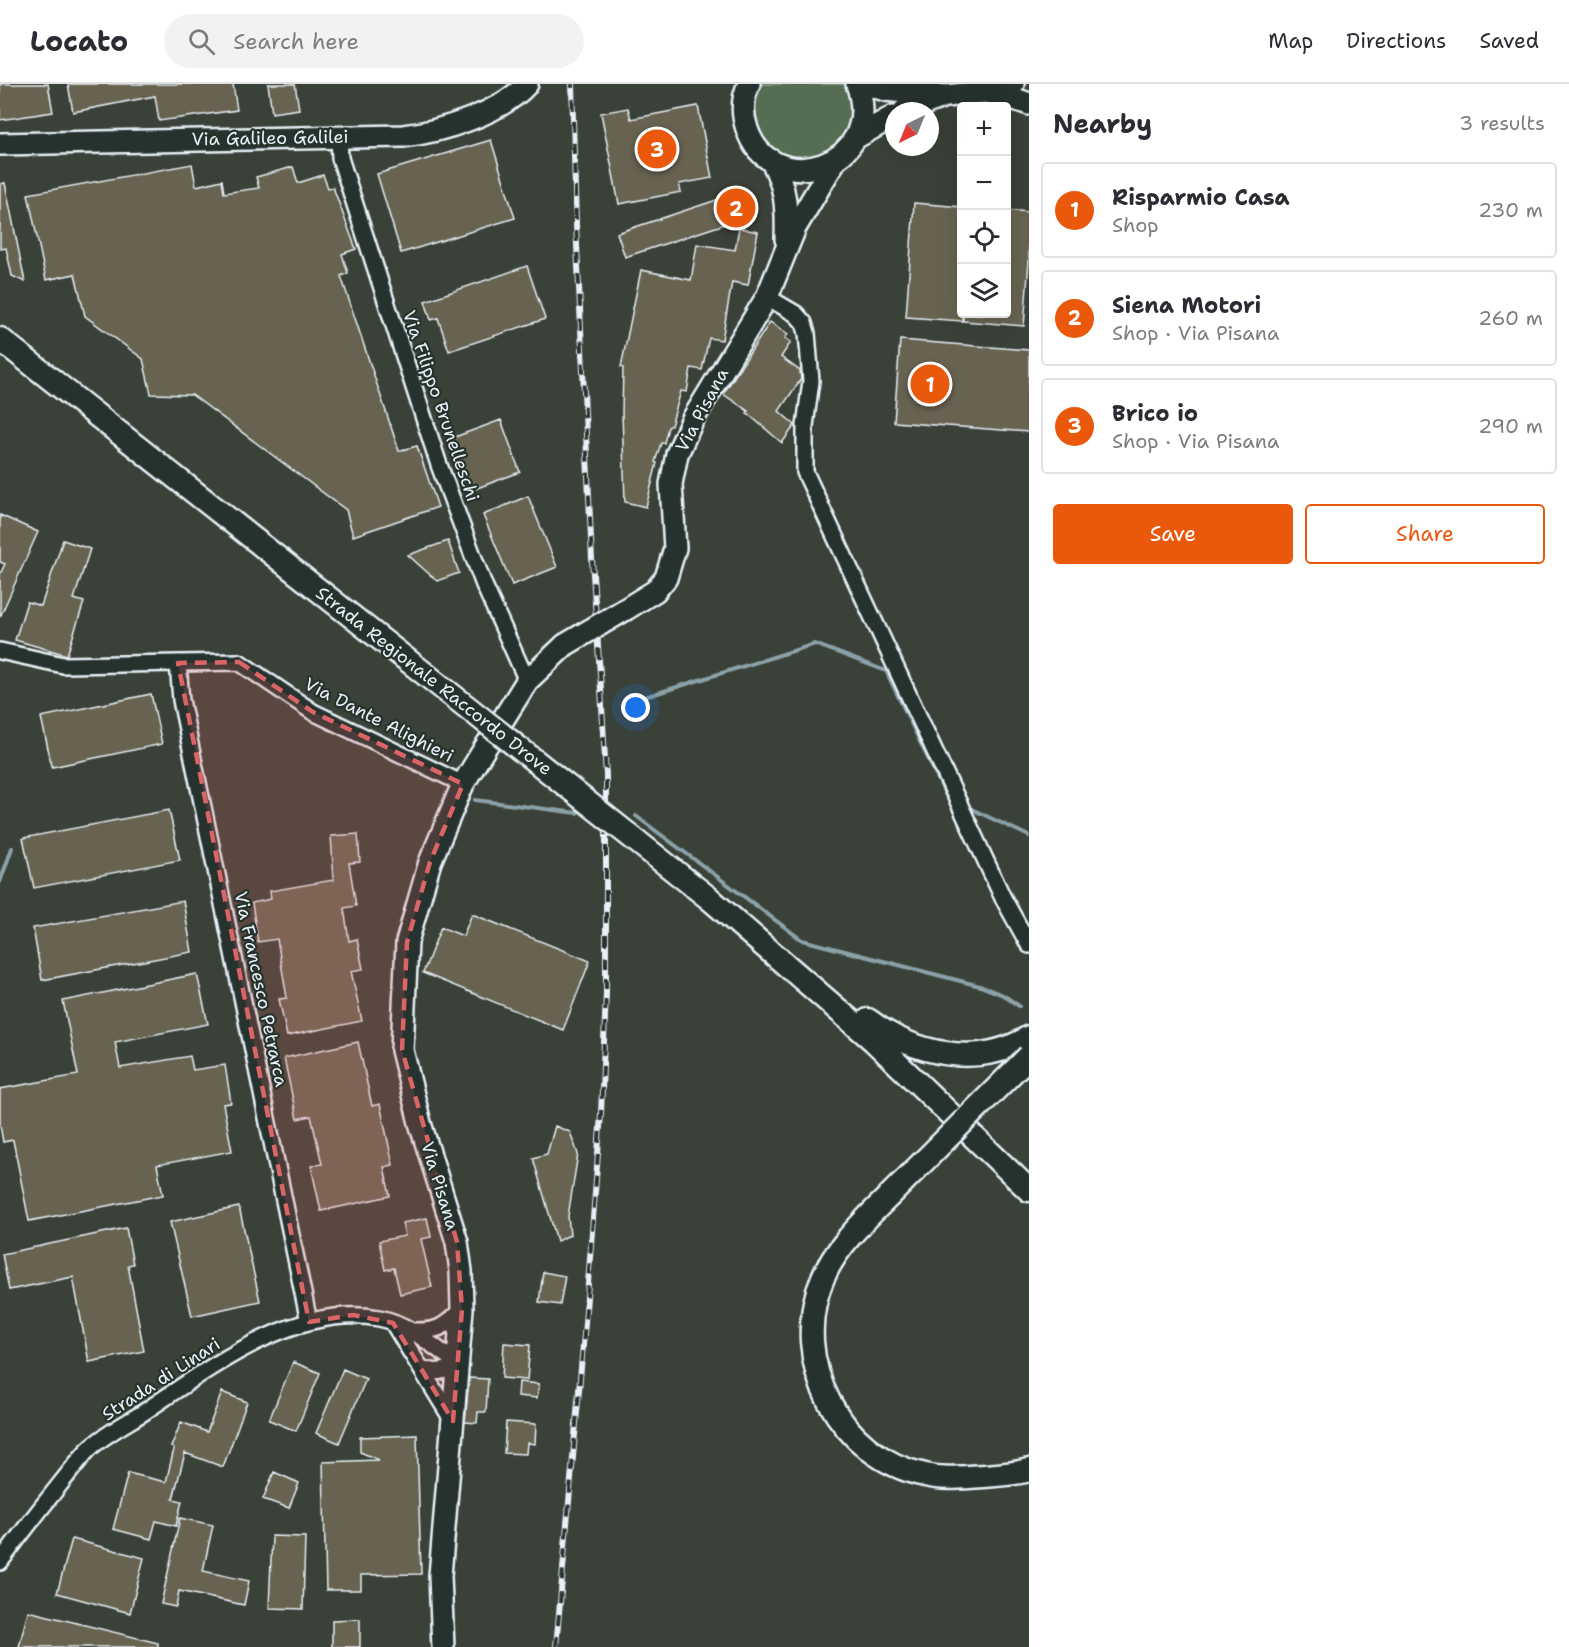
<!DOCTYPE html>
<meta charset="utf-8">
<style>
body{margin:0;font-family:"Shantell Sans",sans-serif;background:#f2f2f3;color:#2b2b33}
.controls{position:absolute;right:18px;top:18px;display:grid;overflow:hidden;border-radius:6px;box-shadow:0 6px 24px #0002}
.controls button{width:54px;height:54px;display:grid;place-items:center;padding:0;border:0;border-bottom:2px solid #e1e1e2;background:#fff;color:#2b2b33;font:30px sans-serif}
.compass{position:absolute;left:885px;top:18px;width:54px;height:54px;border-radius:50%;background:#fff;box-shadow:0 6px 24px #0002;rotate:223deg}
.you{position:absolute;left:636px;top:624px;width:21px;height:21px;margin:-15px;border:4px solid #fff;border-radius:50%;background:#1a73e8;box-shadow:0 0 0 9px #1a73e833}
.badge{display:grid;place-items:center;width:39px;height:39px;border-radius:50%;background:#ea580c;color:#fff;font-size:20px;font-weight:700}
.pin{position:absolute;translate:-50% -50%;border:3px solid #fff;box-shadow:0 2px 6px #0006}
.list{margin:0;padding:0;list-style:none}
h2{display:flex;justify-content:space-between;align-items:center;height:78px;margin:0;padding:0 24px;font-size:26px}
h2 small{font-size:20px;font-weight:400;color:#7c7c81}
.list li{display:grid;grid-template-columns:39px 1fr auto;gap:18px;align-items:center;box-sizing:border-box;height:96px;margin:0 12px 12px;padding:0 12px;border:2px solid #e1e1e2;border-radius:6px}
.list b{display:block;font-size:22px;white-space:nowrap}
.list p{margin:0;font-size:20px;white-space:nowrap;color:#7c7c81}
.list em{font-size:20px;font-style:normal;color:#7c7c81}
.actions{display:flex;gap:12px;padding:18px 24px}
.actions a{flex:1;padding:14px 0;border:2px solid #ea580c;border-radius:6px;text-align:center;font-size:21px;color:#ea580c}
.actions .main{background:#ea580c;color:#fff}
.icon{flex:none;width:33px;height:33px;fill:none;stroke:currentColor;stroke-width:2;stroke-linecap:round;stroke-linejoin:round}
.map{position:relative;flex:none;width:1029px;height:1563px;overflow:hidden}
header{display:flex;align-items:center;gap:36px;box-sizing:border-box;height:84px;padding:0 30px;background:#fff;border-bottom:2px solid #e1e1e2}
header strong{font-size:28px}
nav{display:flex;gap:33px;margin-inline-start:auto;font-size:21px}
.search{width:420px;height:54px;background:#f2f2f3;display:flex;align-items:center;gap:15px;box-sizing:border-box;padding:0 21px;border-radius:33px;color:#7c7c81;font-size:22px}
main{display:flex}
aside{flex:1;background:#fff}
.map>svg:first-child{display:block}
.green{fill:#556d53;stroke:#9eafa6;stroke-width:1.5}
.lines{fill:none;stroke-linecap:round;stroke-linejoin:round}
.stream{stroke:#8ba2a9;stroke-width:4}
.building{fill:#686351;stroke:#e8f1f8;stroke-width:1.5}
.street-casing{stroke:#e8f1f8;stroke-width:20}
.secondary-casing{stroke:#e8f1f8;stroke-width:26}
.primary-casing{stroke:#e8f1f8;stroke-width:27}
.street{stroke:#26332d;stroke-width:15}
.secondary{stroke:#26332d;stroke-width:21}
.primary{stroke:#26332d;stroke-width:22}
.rail-casing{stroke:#e8f1f8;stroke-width:6}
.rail{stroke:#26332d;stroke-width:4;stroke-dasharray:11;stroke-linecap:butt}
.secondary-bridge-casing{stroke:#e8f1f8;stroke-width:26;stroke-linecap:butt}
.primary-bridge-casing{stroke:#e8f1f8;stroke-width:27;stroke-linecap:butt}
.secondary-bridge{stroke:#26332d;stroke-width:21}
.primary-bridge{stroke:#26332d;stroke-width:22}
.marked{fill:#db6466;fill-opacity:0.2;stroke:#db6466;stroke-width:4.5;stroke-dasharray:12 8;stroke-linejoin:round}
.labels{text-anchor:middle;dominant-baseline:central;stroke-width:4.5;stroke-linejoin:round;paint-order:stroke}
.street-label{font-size:18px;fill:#e8f1f8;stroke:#26332d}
</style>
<header>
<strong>Locato</strong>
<div class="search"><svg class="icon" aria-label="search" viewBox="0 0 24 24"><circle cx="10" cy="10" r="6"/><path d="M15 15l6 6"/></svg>Search here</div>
<nav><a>Map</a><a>Directions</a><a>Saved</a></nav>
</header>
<main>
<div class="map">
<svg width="1029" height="1563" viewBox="0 0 1029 1563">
<rect width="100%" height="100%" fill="#3a4138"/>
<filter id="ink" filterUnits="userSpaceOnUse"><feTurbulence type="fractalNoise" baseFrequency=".0167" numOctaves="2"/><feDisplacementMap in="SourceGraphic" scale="12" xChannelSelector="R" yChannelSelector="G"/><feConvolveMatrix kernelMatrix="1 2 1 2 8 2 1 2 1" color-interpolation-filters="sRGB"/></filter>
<g filter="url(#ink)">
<path class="green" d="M759 0H845C882 77 759 103 754 35 753 21 752 14 759 0Z"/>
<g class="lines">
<path class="stream" d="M645 613 815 560 886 587 947 714 953 717
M475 716 577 729
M965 722 1029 752
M636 732 802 856 980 902 1003 911 1019 922
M0 798 12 764"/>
</g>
<path class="building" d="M0 0H48L53 28 0 36Z
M68 0H233L237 26 159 37 155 12 73 28Z
M268 0H295L299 25 272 29Z
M698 22 712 94 679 100 681 108 619 120 601 29 628 24 631 35Z
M491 56 515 134 401 169 377 90Z
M192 80 196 102 222 96 224 109 259 104 256 93 293 83 298 99 323 91 328 104 333 103 356 165 342 170 348 189 341 192 399 367 417 362 438 423 353 452 346 426 192 311 151 310 143 275 85 232 75 190 46 196 28 110Z
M5 99 25 198 12 192 6 164 0 165V100Z
M741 108 749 132 625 173 617 149Z
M914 119 962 123V237L906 233Z
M1006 126 1029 128V177L1024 242 963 237V230H1006Z
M739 144 758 148 748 201 732 198 722 256 709 254 702 286 691 284 687 308 681 307 671 342 668 343 664 359H661L655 378 657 379 646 423 625 418 622 329 623 284 621 283 641 186 691 196 697 160 735 166Z
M527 182 545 235 449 267 438 234 431 236 425 217Z
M770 238 788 250 785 254 791 258 781 273 800 287 801 295 779 327 795 341 782 359 747 329 748 327 723 310Z
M900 256 1029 266V348L894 338Z
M501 336 520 388 472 406 452 354Z
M528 412 557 483 512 501 483 431Z
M0 431 38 448 0 533V490L5 480 0 478Z
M63 456 90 465 74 515 84 518 67 571 15 556 27 518 41 522Z
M448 457 459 489 437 497 408 471Z
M151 610 162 660 52 683 41 633Z
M169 726 180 776 34 804 23 754Z
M358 750 360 778 349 779 356 822 344 824 349 857 357 855 363 885 351 887 362 937 287 952 279 915 287 914 277 855 258 858 252 819 271 815 270 807 334 796 331 752Z
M183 817 192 868 42 896 33 844Z
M472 830 590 877 563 946 423 889 441 843 463 852Z
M197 890 208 940 115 958 120 984 190 972 193 986 225 981 231 1019 223 1020 232 1067 157 1081 163 1111 29 1137 13 1056 3 1058 0 1041V1005L78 991 63 917Z
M358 958 372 1022 380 1020 393 1081 384 1083 390 1112 321 1127 311 1082 322 1080 311 1032 297 1035 284 974Z
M555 1042 570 1048 578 1070 568 1132 570 1151 557 1157 533 1074 547 1070Z
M239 1123 260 1217 192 1232 170 1138Z
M427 1134 431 1153 421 1155 432 1203 400 1210 394 1184 385 1186 379 1157 405 1152 402 1139Z
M126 1144 133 1180 128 1181 144 1267 89 1278 73 1193 9 1206 2 1170Z
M543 1188 565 1192 560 1221 539 1218Z
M504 1259 530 1261 527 1296 502 1294Z
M293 1278 320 1289 296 1347 269 1336Z
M343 1285 366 1295 339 1359 316 1349Z
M469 1294 488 1295 486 1328H478L477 1339 465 1338Z
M519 1298 539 1300 537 1314 518 1312Z
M222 1308 247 1318 223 1383 185 1369 173 1415 182 1417 176 1442 156 1437 151 1455 113 1445 128 1389 166 1398 174 1365 171 1363 181 1338 207 1348Z
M506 1338 536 1340 535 1360 527 1359 526 1370 504 1369Z
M417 1351 421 1490 361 1491V1506H326L323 1378 379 1376 360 1368V1353Z
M274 1388 299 1399 289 1424 263 1415Z
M180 1434 213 1441 203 1487 249 1497 244 1521 179 1507 176 1523 161 1520Z
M272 1452 305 1453 303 1525 269 1524Z
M72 1455 144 1474 130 1529 57 1509Z
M28 1527 158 1559V1563H19Z
M360 1535V1563H332V1536Z"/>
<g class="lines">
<g class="street-casing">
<path id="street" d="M339 53 340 74 439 381 484 501 527 597
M767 213 796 230 804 239 807 249 811 297 805 342V388L1003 814 1029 861
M0 567 63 581 239 578 313 628 463 700
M178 579 181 616 309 1238
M393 1239 453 1337
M411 1247C437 1248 444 1244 462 1225
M0 1478C20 1451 40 1425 61 1399 70 1388 78 1377 87 1367 100 1353 127 1339 144 1328 210 1284 294 1219 379 1234 408 1239 434 1263 458 1280 444 1288 436 1290 421 1284"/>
</g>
<g class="secondary-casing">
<path id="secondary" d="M749 0C742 14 742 30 747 45 770 117 887 84 857 0
M867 0 885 6 946 12 985 8 1013 0
M989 9 1012 14 1029 20
M904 27 940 14
M855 54 894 32
M0 60 403 52C441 48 501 29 527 0
M771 76C786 102 787 125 786 155
M626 525 655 507 666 494 675 464 671 400 677 370 693 335 767 213 795 144 836 75
M502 637 527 597 565 561
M443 1563 440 1492 462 1225 461 1187 457 1158 420 1039 402 966 407 858 430 778 463 700 488 659"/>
</g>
<g class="primary-casing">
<path id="primary" d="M0 255 458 616
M710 815 874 957 1029 1106
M868 936C913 970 978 985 1029 953
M903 1098C874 1128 838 1157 822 1196 789 1277 839 1373 925 1391 945 1396 964 1393 984 1392 999 1391 1014 1390 1029 1386"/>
</g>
<use href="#street" class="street"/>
<use href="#secondary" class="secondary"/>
<use href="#primary" class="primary"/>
<g class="rail-casing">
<path id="rail" d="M556 1563 585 1239 601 1030 606 909V692L601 605 592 476 576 140 572 0"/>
</g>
<use href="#rail" class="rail"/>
<g class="secondary-bridge-casing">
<path id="secondary-bridge" d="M565 561 626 525"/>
</g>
<g class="primary-bridge-casing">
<path id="primary-bridge" d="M458 616 710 815
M903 1098 1029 972"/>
</g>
<use href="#secondary-bridge" class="secondary-bridge"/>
<use href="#primary-bridge" class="primary-bridge"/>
</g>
</g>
<path class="marked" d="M239 578 313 628 463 700 430 778 407 858 402 966 457 1158 462 1225 453 1337 393 1239 353 1231 309 1238 178 579Z"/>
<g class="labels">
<g class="street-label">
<text transform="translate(270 54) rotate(-1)">Via Galileo Galilei</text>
<text transform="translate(441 322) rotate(71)">Via Filippo Brunelleschi</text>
<text transform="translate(702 326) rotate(-62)">Via Pisana</text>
<text transform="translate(434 597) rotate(38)">Strada Regionale Raccordo Drove</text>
<text transform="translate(379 636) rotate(27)">Via Dante Alighieri</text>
<text transform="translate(261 905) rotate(78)">Via Francesco Petrarca</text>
<text transform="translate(440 1102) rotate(73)">Via Pisana</text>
<text transform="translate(161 1295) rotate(-33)">Strada di Linari</text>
</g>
</g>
</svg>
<div class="controls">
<button>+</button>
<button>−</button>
<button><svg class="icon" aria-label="locate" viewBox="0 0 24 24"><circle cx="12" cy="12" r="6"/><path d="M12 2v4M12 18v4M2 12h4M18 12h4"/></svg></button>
<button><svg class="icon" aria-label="layers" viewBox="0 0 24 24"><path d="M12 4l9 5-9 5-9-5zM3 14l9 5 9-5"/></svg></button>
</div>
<svg class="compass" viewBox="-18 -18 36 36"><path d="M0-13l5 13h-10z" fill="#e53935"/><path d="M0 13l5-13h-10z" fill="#7c7c81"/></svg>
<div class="you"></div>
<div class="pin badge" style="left:930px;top:300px">1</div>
<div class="pin badge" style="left:736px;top:124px">2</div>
<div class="pin badge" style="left:657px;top:65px">3</div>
</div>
<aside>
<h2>Nearby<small>3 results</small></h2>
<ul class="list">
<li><span class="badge">1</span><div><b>Risparmio Casa</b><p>Shop</p></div><em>230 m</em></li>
<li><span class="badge">2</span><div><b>Siena Motori</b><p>Shop · Via Pisana</p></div><em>260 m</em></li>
<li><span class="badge">3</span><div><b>Brico io</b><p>Shop · Via Pisana</p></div><em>290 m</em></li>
</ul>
<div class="actions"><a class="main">Save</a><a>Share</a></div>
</aside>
</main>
